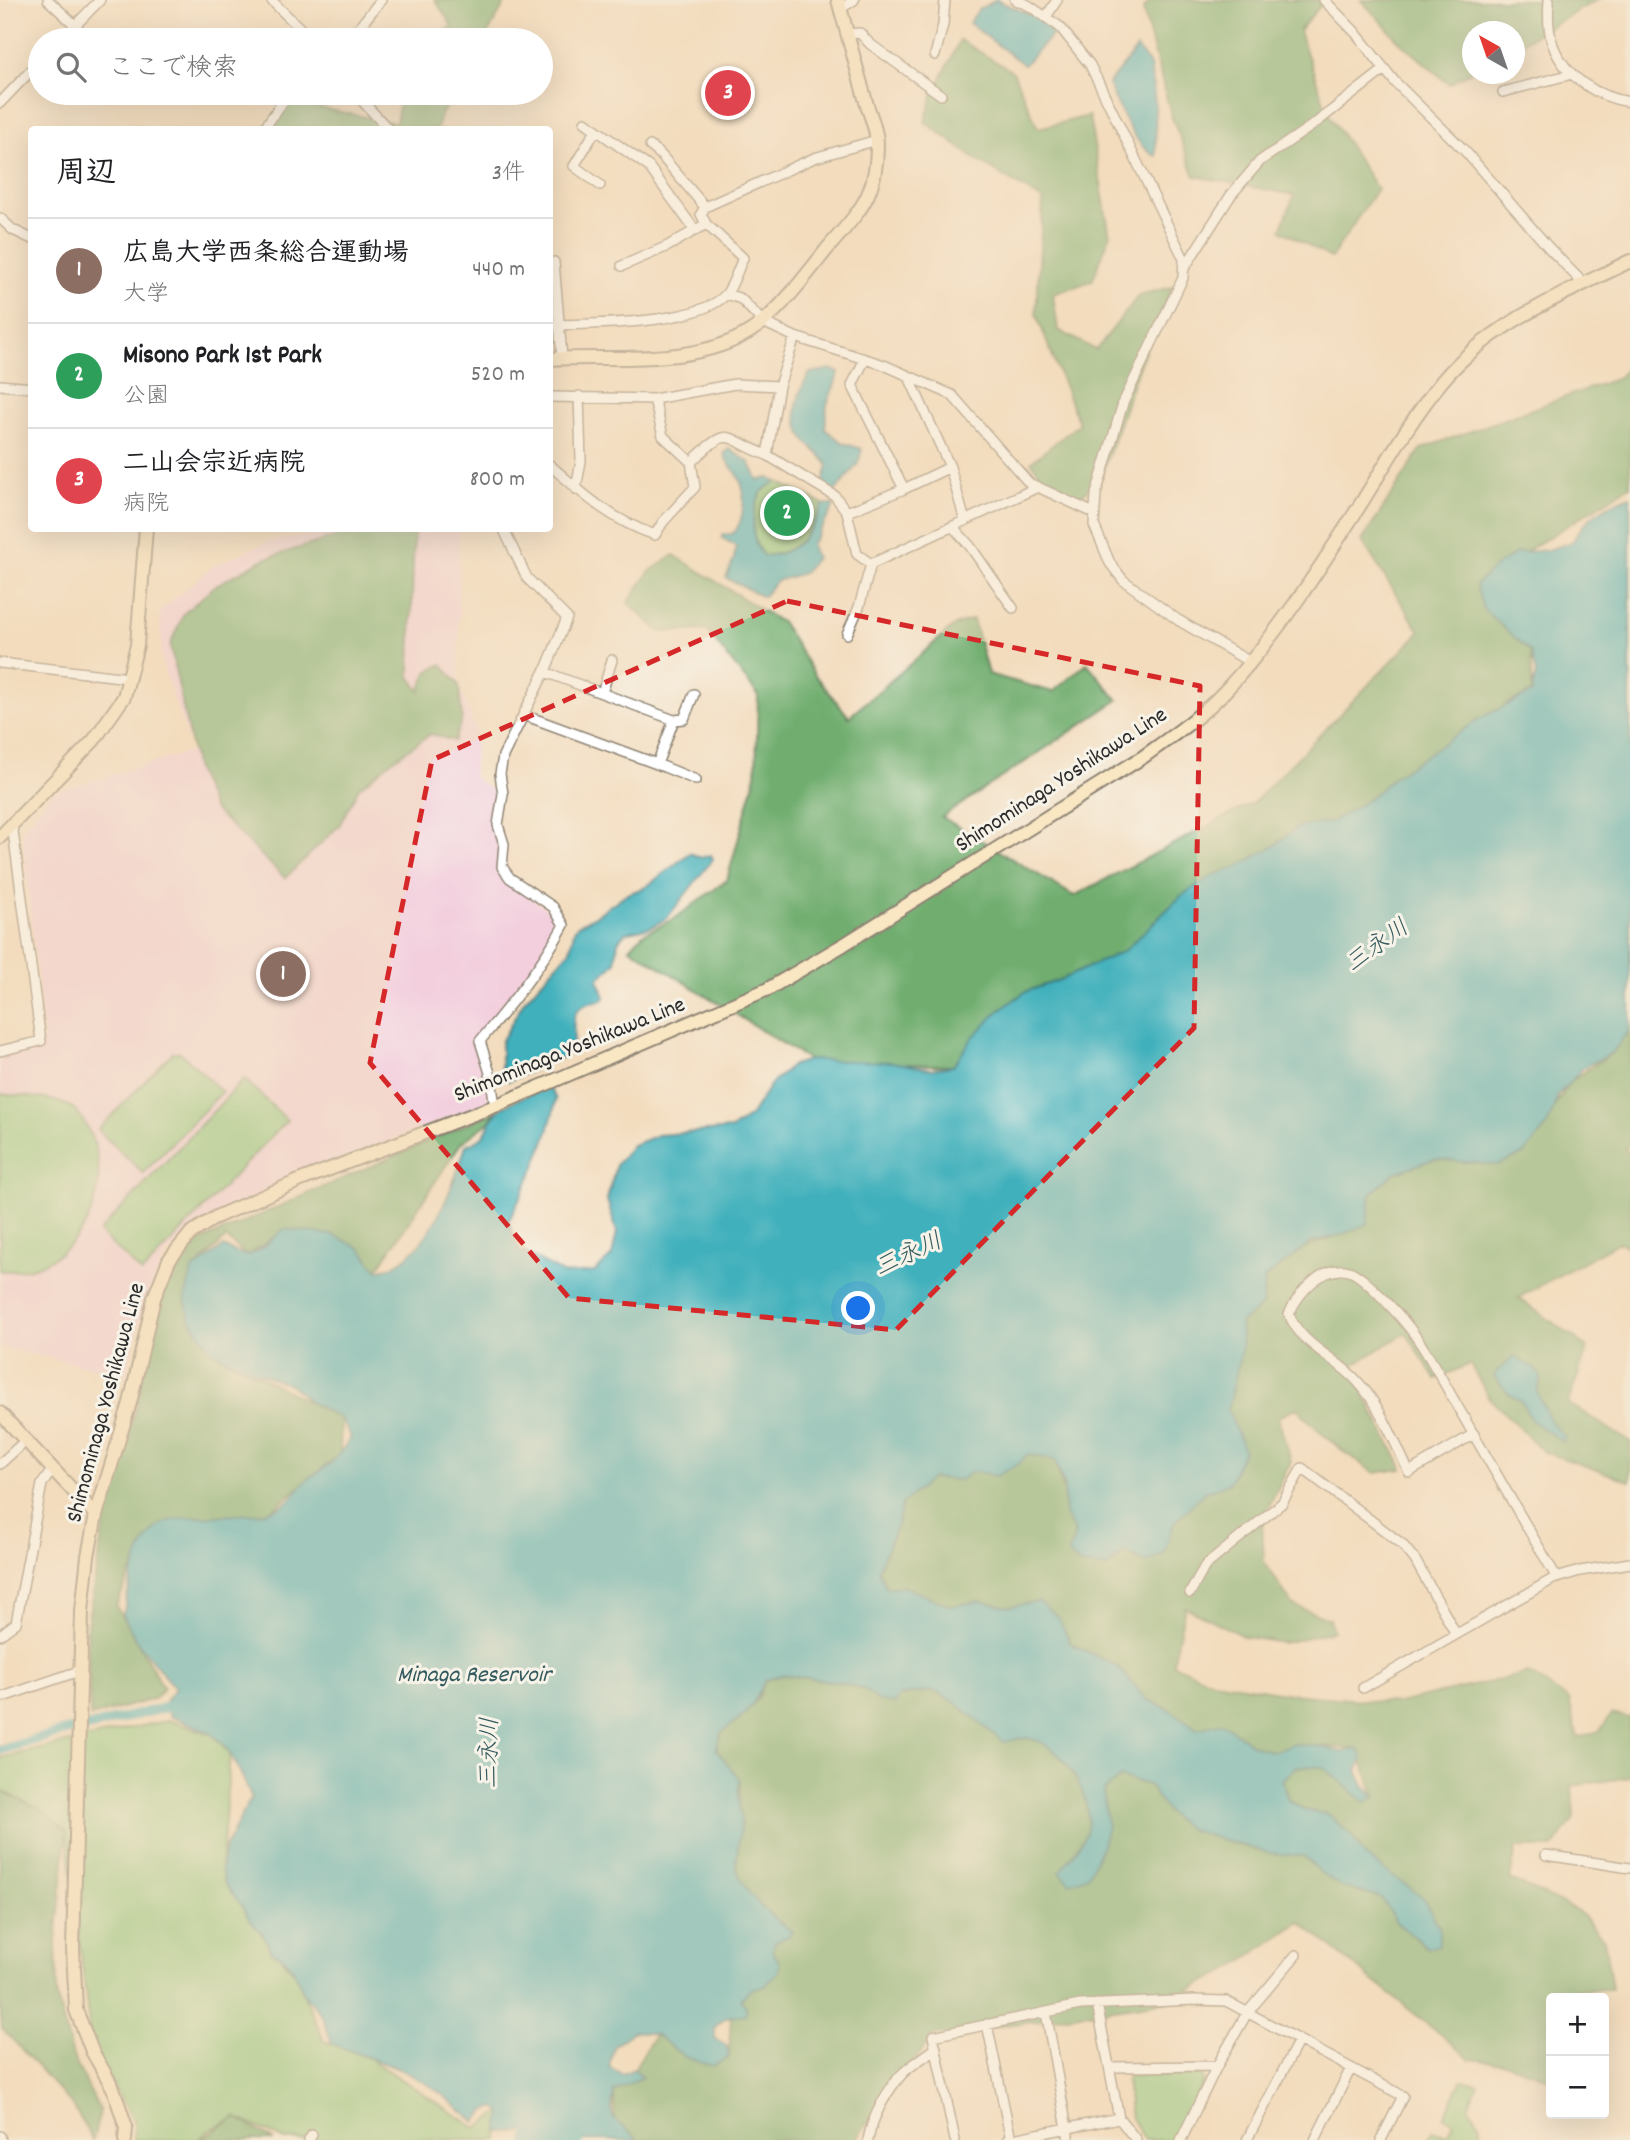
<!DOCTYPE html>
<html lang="ja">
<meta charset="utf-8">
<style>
body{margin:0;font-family:Dekko,"Klee One",sans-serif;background:#f6f6f6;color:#202124}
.controls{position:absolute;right:21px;bottom:21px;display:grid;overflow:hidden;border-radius:7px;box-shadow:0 7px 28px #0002}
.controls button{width:63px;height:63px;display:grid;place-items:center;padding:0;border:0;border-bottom:2px solid #e0e0e0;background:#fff;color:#202124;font:35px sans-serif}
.compass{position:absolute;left:1462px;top:21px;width:63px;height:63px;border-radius:50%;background:#fff;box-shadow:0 7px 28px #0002;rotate:320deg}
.you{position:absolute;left:859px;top:1309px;width:24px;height:24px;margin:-18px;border:5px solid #fff;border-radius:50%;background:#1a73e8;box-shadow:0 0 0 10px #1a73e833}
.badge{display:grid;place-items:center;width:46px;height:46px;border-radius:50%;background:#1a73e8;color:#fff;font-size:23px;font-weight:700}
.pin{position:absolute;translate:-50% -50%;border:4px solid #fff;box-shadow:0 2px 7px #0006}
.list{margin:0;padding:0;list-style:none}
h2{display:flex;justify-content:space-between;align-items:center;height:91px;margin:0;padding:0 28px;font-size:30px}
h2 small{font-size:23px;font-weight:400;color:#757577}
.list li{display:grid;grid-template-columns:46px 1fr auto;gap:21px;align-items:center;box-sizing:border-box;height:105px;padding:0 28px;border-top:2px solid #e0e0e0}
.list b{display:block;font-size:26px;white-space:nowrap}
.list p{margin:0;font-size:23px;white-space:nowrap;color:#757577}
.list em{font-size:23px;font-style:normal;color:#757577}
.icon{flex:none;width:38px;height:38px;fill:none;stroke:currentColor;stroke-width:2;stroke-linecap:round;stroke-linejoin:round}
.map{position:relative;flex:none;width:1630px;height:2140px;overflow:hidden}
.search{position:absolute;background:#fff;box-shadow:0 7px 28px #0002;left:28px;top:28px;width:525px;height:77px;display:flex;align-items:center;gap:18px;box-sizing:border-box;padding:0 24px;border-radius:38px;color:#757577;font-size:26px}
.panel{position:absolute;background:#fff;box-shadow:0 7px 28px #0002;left:28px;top:126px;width:525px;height:406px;border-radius:7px}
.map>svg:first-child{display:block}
.built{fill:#f3cfde}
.green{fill:#8ac980;stroke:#5a7a56;stroke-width:2}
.forest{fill:#6fad6e;stroke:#4d6c4c;stroke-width:2}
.water{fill:#41b0bc;stroke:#366e74;stroke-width:2}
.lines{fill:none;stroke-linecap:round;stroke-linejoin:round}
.canal{stroke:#41b0bc;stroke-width:10}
.river{stroke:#41b0bc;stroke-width:18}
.street-casing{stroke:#8f8474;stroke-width:12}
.secondary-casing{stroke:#8f8474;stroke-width:16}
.street{stroke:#fff;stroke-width:9}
.secondary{stroke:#f9e7c3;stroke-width:12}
.marked{fill:none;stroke:#d62828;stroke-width:5;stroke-dasharray:14 9;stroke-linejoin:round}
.labels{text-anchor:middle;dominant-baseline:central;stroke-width:6;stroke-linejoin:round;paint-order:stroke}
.street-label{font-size:23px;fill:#2b2b2b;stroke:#f7f3e8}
.water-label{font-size:24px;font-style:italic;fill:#335a5e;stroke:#f7f3e8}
</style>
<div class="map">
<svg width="1630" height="2140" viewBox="0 0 1630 2140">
<rect width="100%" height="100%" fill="#f7f3e8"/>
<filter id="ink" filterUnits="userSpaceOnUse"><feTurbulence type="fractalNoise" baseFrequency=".0143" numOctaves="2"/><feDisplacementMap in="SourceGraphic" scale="14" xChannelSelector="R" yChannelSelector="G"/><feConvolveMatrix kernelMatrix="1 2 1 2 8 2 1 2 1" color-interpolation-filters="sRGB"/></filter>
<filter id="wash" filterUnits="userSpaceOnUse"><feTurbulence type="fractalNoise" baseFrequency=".00686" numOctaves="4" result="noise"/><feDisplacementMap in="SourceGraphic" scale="28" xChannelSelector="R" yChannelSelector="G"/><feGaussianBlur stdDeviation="1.57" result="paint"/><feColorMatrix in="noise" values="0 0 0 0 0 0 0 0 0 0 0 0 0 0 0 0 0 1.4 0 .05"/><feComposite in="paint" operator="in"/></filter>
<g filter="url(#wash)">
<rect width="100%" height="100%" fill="#f3dcbd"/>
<path class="built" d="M349 529H459V685L476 730 473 777 499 795 495 810V825L507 881 551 912 558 927 550 943 506 1005 477 1040 486 1073 488 1102 267 1189 168 1252 161 1264 143 1307 126 1375 0 1347V1053L44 1041 22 831 51 793 192 751 162 664 160 611 213 566 267 542Z"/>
<path class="green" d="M775 481 823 504C811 533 797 553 764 556 749 542 751 509 762 492 765 488 770 485 775 481Z
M173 1052H180L222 1092 143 1173 98 1130Z
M244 1079 287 1120 142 1273 99 1232Z
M0 1094C23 1097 54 1096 74 1109 82 1115 87 1127 91 1136 112 1185 88 1247 37 1266 27 1270 12 1271 0 1271Z
M168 1720 212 1734 230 1753 221 1870 257 1928 295 1974 324 2041 364 2055 476 2128 502 2112 498 2140H285L236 2117 209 2130 198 2140H134V2121L92 2051 67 1831 0 1792V1758Z
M1201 2075 1204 2080 1176 2140H1144L1131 2118 1126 2080 1130 2076Z
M1462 2080 1478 2084 1468 2106 1479 2122 1481 2139 1428 2140 1433 2131 1447 2136 1453 2123 1444 2117Z"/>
<path class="forest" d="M435 0H507L484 40H438L452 26Z
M1151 0H1325L1299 31 1328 113 1377 189 1331 258 1281 230 1294 195 1195 176 1171 115 1143 10Z
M1361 0H1597L1515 46 1514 32H1472V71L1449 84 1398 40Z
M960 40 1013 72 1038 128 1089 116 1110 236 1092 281 1053 294 1058 330 1096 350 1139 295 1172 287 1137 371 1100 480 1077 499 1046 482 1031 462 1079 424 1036 314 1043 200 978 161 925 122 933 95Z
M401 93H454L441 115 437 129 270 130 284 101 396 123Z
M1630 365V486L1484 578 1531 652 1532 693 1506 704 1313 847 1124 951 1009 1004 953 1066 809 1060 630 948 643 934 674 919 727 880 756 775 758 695 706 630 660 632 628 603 650 571 674 555 782 623 817 678 849 717 954 626 973 619 988 674 1053 692 1087 663 1118 700 942 817 1074 896 1254 802 1420 632 1362 541 1421 449 1618 378Z
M360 529H414L410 676 420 691 427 672 442 664 459 685 462 719 454 741 431 734 394 759 359 788 339 826 285 878 213 809 196 770 170 645 184 613 216 585 264 559Z
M1630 1024V1144L1625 1148 1630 1155V1249L1619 1242 1518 1298 1588 1347 1568 1403 1630 1442V1481L1544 1452 1489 1398 1470 1364 1436 1379 1406 1333 1350 1367 1403 1469 1375 1473C1345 1454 1320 1434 1297 1408L1278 1417 1291 1462 1262 1520 1264 1562 1293 1605 1329 1619 1333 1631 1284 1643 1245 1637 1185 1607 1173 1664 1209 1680 1290 1694 1398 1703 1528 1673 1569 1700 1578 1738 1599 1731 1612 1714 1630 1718V1777L1572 1786 1574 1818 1553 1848H1516L1510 1879 1578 1911 1604 1939 1612 1989 1570 1990 1563 1998H1551V2072L1548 2078 1507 2064 1471 2059 1300 1922 1229 1970 1168 2001 933 2036 855 2140H635L615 2123 614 2091 643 2077 634 2069 655 2034 691 2059 713 2066 729 2057 740 1780 716 1749 721 1732 758 1699 765 1680 783 1675 840 1682 864 1689 880 1702 894 1703 898 1696 930 1691 940 1694 956 1703 1003 1742C1010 1741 1019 1738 1025 1738 1061 1740 1094 1796 1087 1829 1085 1841 1067 1860 1061 1871L1107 1826 1103 1791 1120 1777 1149 1785 1168 1813 1230 1843 1269 1853 1304 1855 1320 1872 1342 1887 1381 1897 1396 1922 1426 1947 1352 1836 1329 1815 1303 1809 1288 1800 1282 1780 1296 1766 1323 1767 1365 1802 1375 1797 1358 1749 1291 1744 1273 1752 1251 1744 1222 1723 1197 1730 1172 1711 1146 1699 1118 1667 1070 1643 1059 1618 981 1601 951 1606 887 1588 878 1570 898 1522 902 1503 932 1478 960 1480 972 1471 1027 1454 1055 1460 1075 1533 1228 1410 1240 1355V1323L1262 1306 1265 1278 1304 1248 1367 1224 1371 1194 1394 1173 1434 1159 1468 1161 1524 1154 1570 1082 1613 1052Z
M496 1111 488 1123 461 1143 377 1270 277 1235 247 1256 226 1238 192 1271 212 1351 341 1419 340 1454 269 1512 235 1517 135 1563 116 1606 164 1688 153 1699 90 1717 87 1626 105 1518 140 1393 157 1300 198 1242Z
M0 1790 38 1808 67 1831 56 1941 57 1999 74 2059 100 2111 93 2140 73 2106 2 2028 0 1999Z
M236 2117 273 2140H274H199Z"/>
<path class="water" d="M996 0 1036 17 1053 34 1024 65 969 23 979 9Z
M1137 48 1150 65 1155 101 1156 156C1136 150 1117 103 1108 84Z
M831 369 839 373 827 405 825 429 843 443 862 449 858 464 833 494 823 482 828 465C822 455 813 450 806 441 789 418 797 393 810 373Z
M729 449 749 462 758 480 769 478 776 482C771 485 765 488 762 492 751 508 749 542 764 556 797 554 811 533 823 504L835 505 811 545 816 558 804 573 776 581 763 597 726 578 734 559 736 546 722 538 723 534H732C745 523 747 491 738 476 734 468 725 463 724 453Z
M1630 496V1029L1613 1052 1583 1068 1558 1095 1547 1126 1524 1154 1498 1165 1434 1159 1394 1173 1371 1194 1367 1224 1341 1235 1312 1242 1265 1278 1262 1306 1240 1323 1242 1347 1228 1410 1244 1450 1229 1483 1204 1492 1174 1523 1164 1553 1146 1563 1125 1552 1107 1568 1081 1565 1069 1554 1075 1533 1065 1514 1064 1485 1055 1460 1027 1454 1020 1463 997 1476 972 1471 961 1480 932 1478 902 1504 898 1522 878 1570 887 1588 902 1586 951 1606 981 1601 1009 1607 1038 1601 1059 1618 1070 1643 1118 1667 1146 1699 1172 1711 1197 1729 1222 1723 1251 1744 1273 1752 1291 1744 1313 1745 1342 1752 1358 1749 1363 1759 1357 1771 1364 1786 1375 1797 1365 1802 1323 1767 1296 1766 1282 1780 1288 1800 1303 1809 1329 1815 1352 1836 1365 1856 1423 1898 1439 1927V1945L1428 1948 1396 1922 1381 1897 1342 1887 1320 1872 1304 1856 1269 1853 1190 1830 1168 1813 1149 1785 1120 1777 1103 1791 1107 1826 1101 1849 1088 1875 1069 1883 1060 1871C1067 1861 1085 1841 1087 1829 1094 1796 1061 1740 1025 1738 1019 1738 1010 1741 1003 1742L956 1703 940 1694 930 1691 898 1696 895 1704 880 1702 864 1689 840 1682 783 1675 765 1680C756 1703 743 1719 721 1732L716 1749 740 1780C735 1797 741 1806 741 1823 741 1833 735 1860 736 1866 743 1893 769 1916 792 1931L789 1936 775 1942 772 1952 779 1961V1971L766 1985 751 1989 741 1999 746 2007V2015L726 2017 715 2027V2038L726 2045 729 2057 713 2066 685 2057 655 2034 633 2031 614 2046 609 2067 622 2074 634 2069 643 2077 614 2091C608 2125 613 2117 636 2137L635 2140H545L528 2132H498L502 2113 496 2107 485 2111 476 2122 434 2088 402 2070 332 2044 323 2017 305 1995 292 1968 283 1957 271 1952 264 1936 247 1916 242 1906 225 1884 221 1870 225 1848 251 1797C242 1776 231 1746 210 1733 198 1726 183 1722 170 1716L165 1701 175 1689 136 1640 123 1615C130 1585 134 1548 158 1527 177 1510 241 1520 269 1511 291 1505 294 1492 309 1478 313 1474 319 1473 323 1469 335 1461 343 1450 351 1437L341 1419 309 1401 291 1385 251 1370 212 1351 190 1320 185 1298 192 1271 223 1247 247 1256 258 1251 284 1229 333 1235 360 1248 377 1270C425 1267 454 1185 466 1145 493 1135 483 1128 499 1110 506 1102 538 1092 549 1087L556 1099C548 1143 528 1183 508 1222L519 1250 564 1274 595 1272 612 1256 617 1232 607 1200 616 1165 632 1145 658 1135 732 1129 751 1115 771 1084 793 1065 809 1060 892 1062 931 1069 953 1066 974 1036 1000 1010 1025 992 1062 979 1124 951 1181 896 1214 875 1237 867 1277 844 1296 827 1331 822 1367 800 1394 777 1482 717 1532 693 1536 673 1531 652 1483 609 1476 585 1492 569 1516 553 1547 550 1572 542C1587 515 1603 507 1630 496Z
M690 853 701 858 711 855 713 859 667 918 651 927 625 933 618 941 615 963 598 979 605 997 603 1000C556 1008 583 1027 569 1054L508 1081 501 1069V1042L524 1001 570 950 574 931 578 925 594 917 625 895 646 887Z
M1514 1357 1534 1368 1541 1377 1537 1392 1551 1422 1565 1437 1563 1442 1532 1421 1521 1401 1508 1393 1494 1376 1497 1371Z"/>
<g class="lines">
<path class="canal" d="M88 1727 168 1707
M0 1750 69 1730"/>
<path class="river" d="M532 2140 547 2138 575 2140"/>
</g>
</g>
<g filter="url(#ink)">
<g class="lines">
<g class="street-casing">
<path id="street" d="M48 0 75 25
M271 0 312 40
M1015 0 1028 5 1060 27 1090 65 1184 259 1183 278 1123 403 1096 494 1094 525 1110 563 1123 580 1178 620 1250 662
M1324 0 1355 32 1395 82 1465 151 1549 248 1584 284
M1549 0C1548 13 1548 32 1553 45 1564 76 1598 98 1630 102
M840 9 854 0
M1046 17 1057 0
M847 34 860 33 870 44 941 95
M61 40 100 0
M349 40 381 0
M935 55 943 25 945 0
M1503 92 1572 74
M355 93 389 130
M0 103 40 61
M585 122 649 167 694 229
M263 130 289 93
M596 130 574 166 600 185
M650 146 660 154 705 207
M705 207 814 158 877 140
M0 218 13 230 32 239
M554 262 562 358
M622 266 668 246 706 224 701 214 705 207
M1185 267 1231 195 1260 161 1313 125 1385 69
M727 294 741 299 763 322 795 337 884 365 952 395 1029 483 1094 513
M550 325C590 324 703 325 727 293 734 283 738 269 743 258L706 224
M865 359 852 385 904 489 847 512 857 554 871 564 1038 487
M909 377 950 467 965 521
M0 385 32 388
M550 397 654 399 735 384 779 386
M654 399 663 436 691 462
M767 455 835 496 847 512
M550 465C584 495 611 520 655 535L663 522 695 487 691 462C732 423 722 438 767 455L779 386 795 337
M576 489 581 461 579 396
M904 489 950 467
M953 527 970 546 1013 608
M847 634 859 607 871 564
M0 663 129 678
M602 693 612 660
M524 715 657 764 674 720 545 672
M674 720 684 719 694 694
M657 764 696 780
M0 1051 41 1041 12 824
M495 1106 490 1073 480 1041C511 1004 541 967 564 925L553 907 510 878 502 867 504 844 498 825 503 794 500 774 503 756 546 669 567 618 527 578 503 528
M1474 1434 1409 1472C1394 1441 1381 1407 1358 1382 1336 1357 1301 1346 1289 1314 1298 1293 1323 1264 1349 1271 1364 1275 1404 1320 1414 1334 1432 1359 1447 1389 1463 1416 1494 1470 1525 1524 1557 1578
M0 1464 26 1440
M1190 1593 1205 1566 1282 1503 1302 1468 1402 1544 1415 1560 1456 1634
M0 1635 16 1623 42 1484 53 1469
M1363 1688 1553 1579 1580 1571 1630 1563
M0 1698 79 1671
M1546 1855 1630 1868
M1097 2004 1119 2118 1136 2140
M1046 2012 1069 2140
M987 2024 1011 2140
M1110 2067 1217 2066
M0 2136 1 2140
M309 2140 312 2135
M868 2140C872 2117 888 2088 904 2072 914 2063 926 2056 936 2048
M955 2140 933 2036 1080 2005 1195 2000 1226 2001 1403 2096 1381 2140
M1007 2140 1119 2118
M1181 2140 1217 2066 1247 2013 1296 1955
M1247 2140 1299 2040
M1315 2140 1351 2068"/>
</g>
<g class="secondary-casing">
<path id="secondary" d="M550 359C617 355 709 369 764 321 788 300 807 274 827 249 860 210 877 197 877 143 877 130 870 115 866 102 857 68 847 34 838 0
M0 837 94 740 124 697 137 645 146 528
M0 1413 96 1515
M125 2140 126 2127 113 2088 92 2051 76 2010 73 1949 82 1611 88 1556 96 1515 130 1403 154 1298 169 1260 191 1233 218 1216 301 1180 495 1106 768 989 843 945 1143 757C1172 736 1202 716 1226 690 1275 637 1316 574 1355 513 1383 469 1409 421 1443 380 1491 323 1565 294 1630 261"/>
</g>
<use href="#street" class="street"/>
<use href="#secondary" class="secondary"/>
</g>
</g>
<path d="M0 0H1630V2140H0ZM787 601 1200 686 1194 1028 896 1330 569 1298 370 1063 432 760Z" fill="#f3dcbd" fill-opacity=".55" fill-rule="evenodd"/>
<path class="marked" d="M787 601 1200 686 1194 1028 896 1330 569 1298 370 1063 432 760Z"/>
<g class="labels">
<g class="street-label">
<text transform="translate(1062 781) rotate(-33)">Shimominaga Yoshikawa Line</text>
<text transform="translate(570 1051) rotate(-22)">Shimominaga Yoshikawa Line</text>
<text transform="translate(107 1403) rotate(-75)">Shimominaga Yoshikawa Line</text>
</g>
<g class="water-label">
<text transform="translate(1378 947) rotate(-36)">三永川</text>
<text transform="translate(909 1256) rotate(-25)">三永川</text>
<text x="474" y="1676">Minaga Reservoir</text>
<text transform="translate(491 1753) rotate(-89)">三永川</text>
</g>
</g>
</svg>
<div class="controls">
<button>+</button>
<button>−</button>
</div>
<svg class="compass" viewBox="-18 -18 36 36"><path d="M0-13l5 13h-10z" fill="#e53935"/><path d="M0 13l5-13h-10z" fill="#757577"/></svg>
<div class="you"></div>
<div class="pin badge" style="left:283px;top:974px;background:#8d6e63">1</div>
<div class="pin badge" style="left:787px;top:513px;background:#2e9e5b">2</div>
<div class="pin badge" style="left:728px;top:93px;background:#e0444e">3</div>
<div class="search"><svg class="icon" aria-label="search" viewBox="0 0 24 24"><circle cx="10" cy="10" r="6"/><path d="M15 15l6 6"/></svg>ここで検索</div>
<section class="panel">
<h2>周辺<small>3件</small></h2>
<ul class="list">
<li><span class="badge" style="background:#8d6e63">1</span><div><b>広島大学西条総合運動場</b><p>大学</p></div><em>440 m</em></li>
<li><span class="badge" style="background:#2e9e5b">2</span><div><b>Misono Park 1st Park</b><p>公園</p></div><em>520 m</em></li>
<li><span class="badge" style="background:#e0444e">3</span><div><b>二山会宗近病院</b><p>病院</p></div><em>800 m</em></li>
</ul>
</section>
</div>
